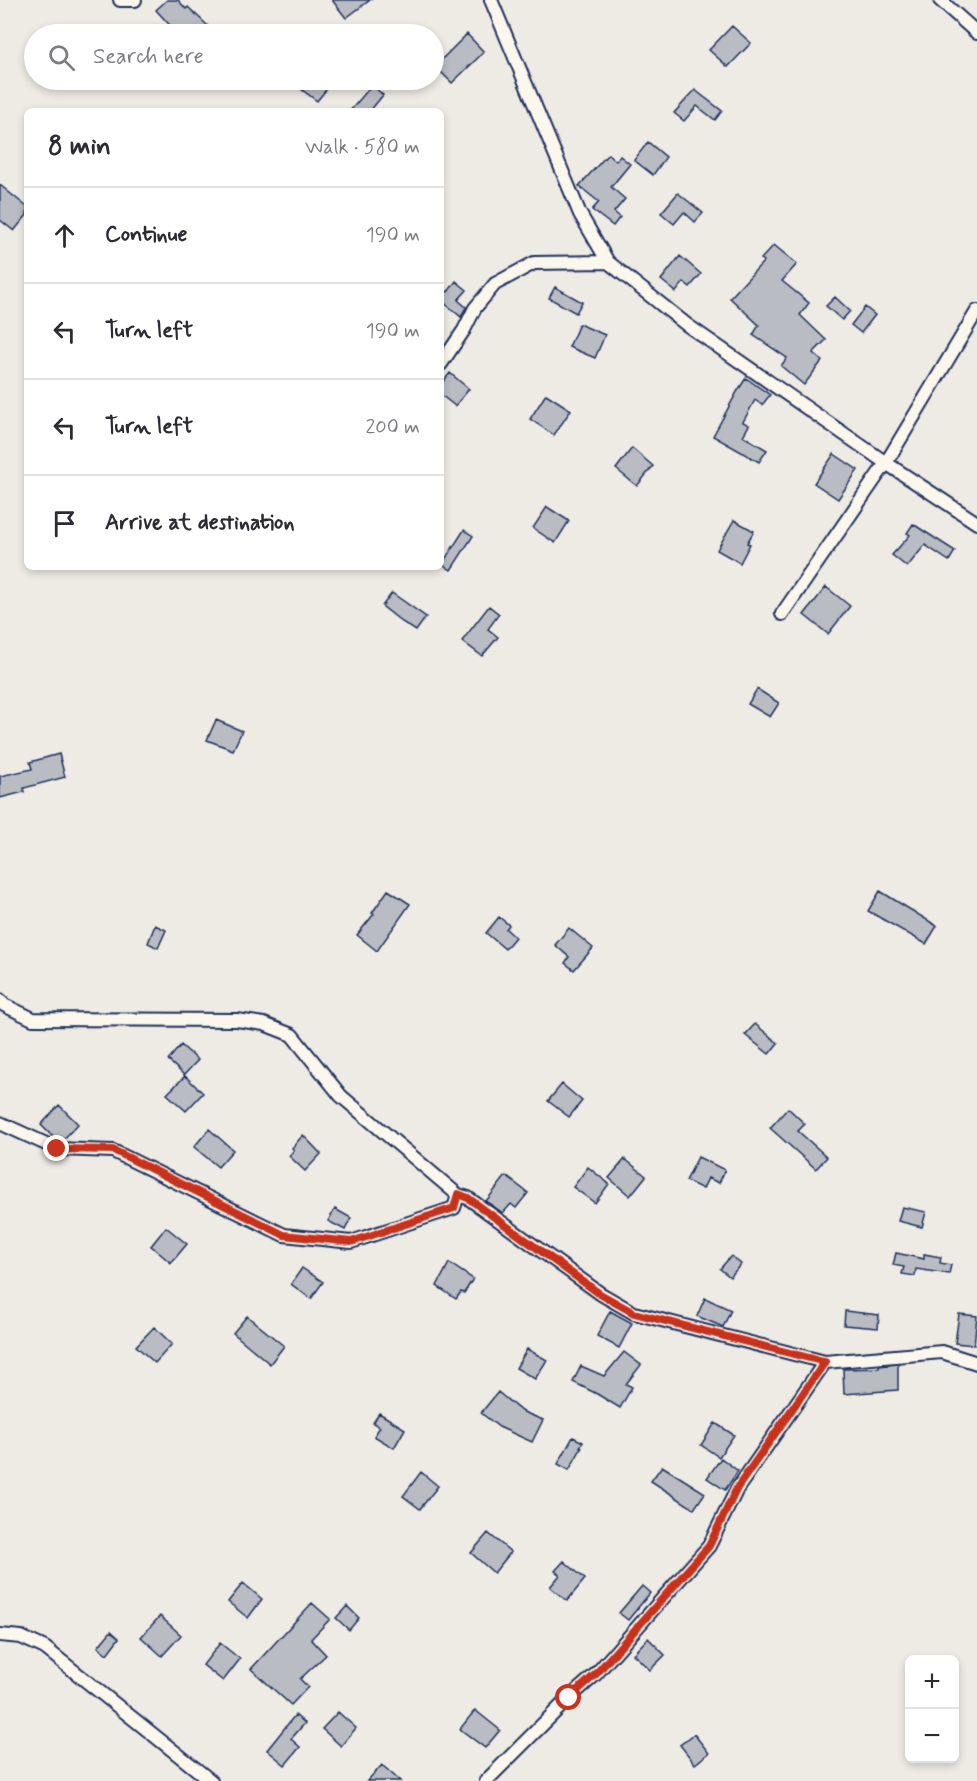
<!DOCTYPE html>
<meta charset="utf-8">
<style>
body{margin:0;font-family:Mynerve,sans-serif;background:#f2f2f3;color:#2b2b33}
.controls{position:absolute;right:18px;bottom:18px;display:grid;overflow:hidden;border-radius:9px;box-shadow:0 3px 9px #0003}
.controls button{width:54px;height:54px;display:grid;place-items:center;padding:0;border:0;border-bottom:2px solid #e1e1e2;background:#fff;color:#2b2b33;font:30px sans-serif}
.stop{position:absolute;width:18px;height:18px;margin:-14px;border:4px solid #c8321e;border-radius:50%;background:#fff}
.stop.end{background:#c8321e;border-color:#fff;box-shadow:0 2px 6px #0008}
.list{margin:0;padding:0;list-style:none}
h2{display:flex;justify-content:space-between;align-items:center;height:78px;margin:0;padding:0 24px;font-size:26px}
h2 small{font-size:20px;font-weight:400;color:#7c7c81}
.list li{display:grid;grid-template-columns:39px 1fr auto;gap:18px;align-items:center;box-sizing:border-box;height:96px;padding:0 24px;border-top:2px solid #e1e1e2}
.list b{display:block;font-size:22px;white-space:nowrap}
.list em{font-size:20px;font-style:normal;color:#7c7c81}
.icon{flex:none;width:33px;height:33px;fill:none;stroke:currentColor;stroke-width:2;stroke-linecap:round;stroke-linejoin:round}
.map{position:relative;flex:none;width:977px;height:1781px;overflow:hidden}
.search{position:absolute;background:#fff;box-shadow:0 3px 9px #0003;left:24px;top:24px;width:420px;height:66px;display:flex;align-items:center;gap:15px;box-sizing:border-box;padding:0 21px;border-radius:33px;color:#7c7c81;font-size:22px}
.panel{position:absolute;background:#fff;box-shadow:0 3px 9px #0003;left:24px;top:108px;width:420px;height:462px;border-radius:9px}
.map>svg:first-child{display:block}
.building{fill:#b9bcc3;stroke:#1b2f5e;stroke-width:1.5}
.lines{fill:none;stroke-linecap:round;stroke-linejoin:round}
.minor-casing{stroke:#1b2f5e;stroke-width:16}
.minor{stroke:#fbf7ec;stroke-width:12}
.route{stroke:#c8321e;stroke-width:8}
</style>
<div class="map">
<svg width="977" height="1781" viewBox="0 0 977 1781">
<rect width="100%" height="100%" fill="#eeebe4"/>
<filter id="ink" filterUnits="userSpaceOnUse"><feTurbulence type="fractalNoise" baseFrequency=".0167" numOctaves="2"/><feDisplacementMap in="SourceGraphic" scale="12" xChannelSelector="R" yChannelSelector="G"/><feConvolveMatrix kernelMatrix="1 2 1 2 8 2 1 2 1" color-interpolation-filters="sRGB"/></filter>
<g filter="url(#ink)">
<path class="building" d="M167 0H178L186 9 188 7 207 25V34H178L156 10Z
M332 0H370L346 18Z
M732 26 751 43 728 67 709 50Z
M467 34 484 52 452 83 435 66Z
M308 80H334L317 101 301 89Z
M372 85 383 95 370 111H350Z
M695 90 722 111 715 120 697 106 684 121 674 113Z
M648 142 666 157 653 175 634 160Z
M608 154 616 161 620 156 630 164 611 187 625 199 614 212 620 217 613 226 592 210 599 202 579 186Z
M0 185 27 207V215L14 231 0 220Z
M678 193 703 213 695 222 684 212 674 224 661 213Z
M774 245 797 264 782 281 809 303 800 315 826 340 813 353 822 361 804 385 781 366 787 358 753 335 759 325 730 298 764 261 761 259Z
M680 256 701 274 690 287 684 282 676 292 661 280Z
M456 281 467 290 458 300 466 307 461 317 441 300V286L448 292Z
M555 287 582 302 576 313 549 298Z
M835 297 850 311 842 320 826 306Z
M865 307 875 315 861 333 851 325Z
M579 324 605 335 595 358 569 347Z
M450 373 469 389 455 406 441 395V384Z
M746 378 770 395 762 405 755 400 743 422 749 425 743 436 767 450 759 462 713 436 737 392Z
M546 394 571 410 554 435 530 419Z
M632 448 653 466 637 486 616 469Z
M834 454 858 470 838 499 814 483Z
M547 507 569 521 555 543 533 528Z
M734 520 754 531 747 543 750 544 740 563 717 550Z
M913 524 955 551 949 561 925 545 907 567 892 555 910 535 907 533Z
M464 530 473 536 451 570 442 564Z
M826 587 850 606 828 634 804 615Z
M392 593 426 617 416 631 402 622 382 606Z
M489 606 499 614 488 629 498 637 482 656 462 641Z
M757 689 779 703 770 717 748 704Z
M216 720 242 731 233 750 207 740Z
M59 754 65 777 24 788V792L0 798V776L32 769 30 762Z
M388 890 410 904 377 951 357 935 374 914 372 913Z
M880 891 937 926 926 944 868 911Z
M499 917 509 925 506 929 515 937 505 949 486 933Z
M155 925 166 930 158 948 148 943Z
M569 928 593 948 574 970 565 963 569 957 555 945Z
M755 1024 778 1043 769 1054 745 1035Z
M181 1045 198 1060 184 1075 168 1060Z
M185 1076 203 1093 186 1111 167 1094Z
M562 1084 582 1101 569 1117 548 1101Z
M59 1105 78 1124 62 1141 55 1139 41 1125Z
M788 1108 805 1124 798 1131 827 1157 816 1169 770 1128Z
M209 1129 233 1150 218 1167 194 1147Z
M303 1135 321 1154 305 1171 289 1156 294 1150 292 1148Z
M698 1157 725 1170 719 1183 708 1178 703 1189 686 1181Z
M625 1159 646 1176 630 1196 609 1178Z
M588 1167 609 1184 595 1203 573 1187Z
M506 1176 528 1193 516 1208 511 1204 503 1213 486 1201Z
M902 1207 926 1212 922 1227 898 1221Z
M335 1209 351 1218 345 1230 328 1221Z
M166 1227 187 1244 171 1263 151 1246Z
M896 1253 924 1259V1254L941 1257 940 1263 951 1265 949 1274 916 1269 915 1276 902 1274 904 1267 893 1265Z
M731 1256 741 1264 730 1277 720 1269Z
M449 1263 473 1279 464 1293 461 1292 456 1299 437 1286Z
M302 1268 323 1282 311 1299 291 1284Z
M705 1298 731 1310 723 1327 697 1316Z
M610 1311 632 1323 619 1348 597 1336Z
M845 1311 879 1315 878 1328 844 1325Z
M959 1314 977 1316 974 1345 955 1343Z
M247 1316 284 1346 270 1364 233 1333Z
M154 1327 172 1344 155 1363 136 1346Z
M527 1349 547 1360 535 1379 516 1368Z
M624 1352 641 1365 626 1384 632 1387 620 1408 597 1394 573 1382 581 1366 604 1376Z
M898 1364V1390L844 1394 843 1369 879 1368V1366Z
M498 1392 521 1411 543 1420 532 1442 499 1427 481 1413Z
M379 1413 405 1429 394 1448 374 1436 380 1427 373 1423Z
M715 1423 734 1435 719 1457 701 1445Z
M573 1437 583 1442 580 1447H582L569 1470 558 1464Z
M721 1458 738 1471 725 1490 707 1478Z
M662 1466 705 1493 694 1509 651 1481Z
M421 1472 438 1486 420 1509 403 1496Z
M488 1533 511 1552 494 1573 471 1553Z
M564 1561 585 1579 567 1601 550 1587 560 1575 555 1571Z
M243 1583 262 1599 248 1618 228 1602Z
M642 1586 650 1593 628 1620 619 1613Z
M312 1603 330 1619 311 1639 326 1655 300 1679 308 1687 291 1705 251 1669Z
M347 1606 359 1618 349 1630 336 1618Z
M160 1616 181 1635 162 1656 141 1637Z
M111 1631 119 1638 107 1654 98 1647Z
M648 1638 665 1655 650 1670 633 1654Z
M220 1643 240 1659 223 1681 203 1665Z
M475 1710 500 1730 485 1748 460 1729Z
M338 1712 356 1728 341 1746 322 1729Z
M295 1715 305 1723 291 1739 300 1747 285 1765 267 1750Z
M694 1734 709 1753 695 1764 680 1745Z
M382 1765 400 1781H367Z"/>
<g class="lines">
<g class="minor-casing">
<path id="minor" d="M120 0H135
M491 0 580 214 608 262 687 325 886 463 977 523
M940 0 977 33
M441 364 464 330 475 308 495 284 534 263 608 262
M782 614 886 463 977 311
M0 1000 4 1005 33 1019 237 1020 264 1024 292 1035 341 1096 458 1195 468 1198 601 1294 634 1313 825 1362 942 1352 977 1363
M0 1123 57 1149 113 1151 284 1235 351 1242 454 1208 458 1195
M0 1635 21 1637 45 1648 211 1781
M486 1781 569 1698 596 1674 709 1546 737 1489 825 1362"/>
</g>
<use href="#minor" class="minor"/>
</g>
</g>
<g class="lines" filter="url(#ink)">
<path class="route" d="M57 1149 113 1150 284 1235 351 1242 454 1208 458 1194 468 1198 600 1294 634 1313 825 1362 737 1488 709 1546 596 1674 569 1698"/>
</g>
</svg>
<div class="controls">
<button>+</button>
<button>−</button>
</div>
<div class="stop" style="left:569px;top:1698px"></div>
<div class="stop end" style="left:57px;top:1149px"></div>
<div class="search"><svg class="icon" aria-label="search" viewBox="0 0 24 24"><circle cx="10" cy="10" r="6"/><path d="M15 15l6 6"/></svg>Search here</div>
<section class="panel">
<h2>8 min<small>Walk · 580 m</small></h2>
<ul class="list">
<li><svg class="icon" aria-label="ahead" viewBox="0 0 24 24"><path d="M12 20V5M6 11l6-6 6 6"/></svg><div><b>Continue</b></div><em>190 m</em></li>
<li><svg class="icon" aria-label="left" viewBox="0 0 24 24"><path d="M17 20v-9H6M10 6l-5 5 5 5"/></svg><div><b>Turn left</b></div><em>190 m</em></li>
<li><svg class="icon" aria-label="left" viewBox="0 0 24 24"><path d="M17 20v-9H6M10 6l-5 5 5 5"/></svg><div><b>Turn left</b></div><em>200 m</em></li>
<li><svg class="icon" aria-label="arrive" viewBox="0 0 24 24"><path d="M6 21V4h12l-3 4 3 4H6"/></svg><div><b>Arrive at destination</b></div></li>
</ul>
</section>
</div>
